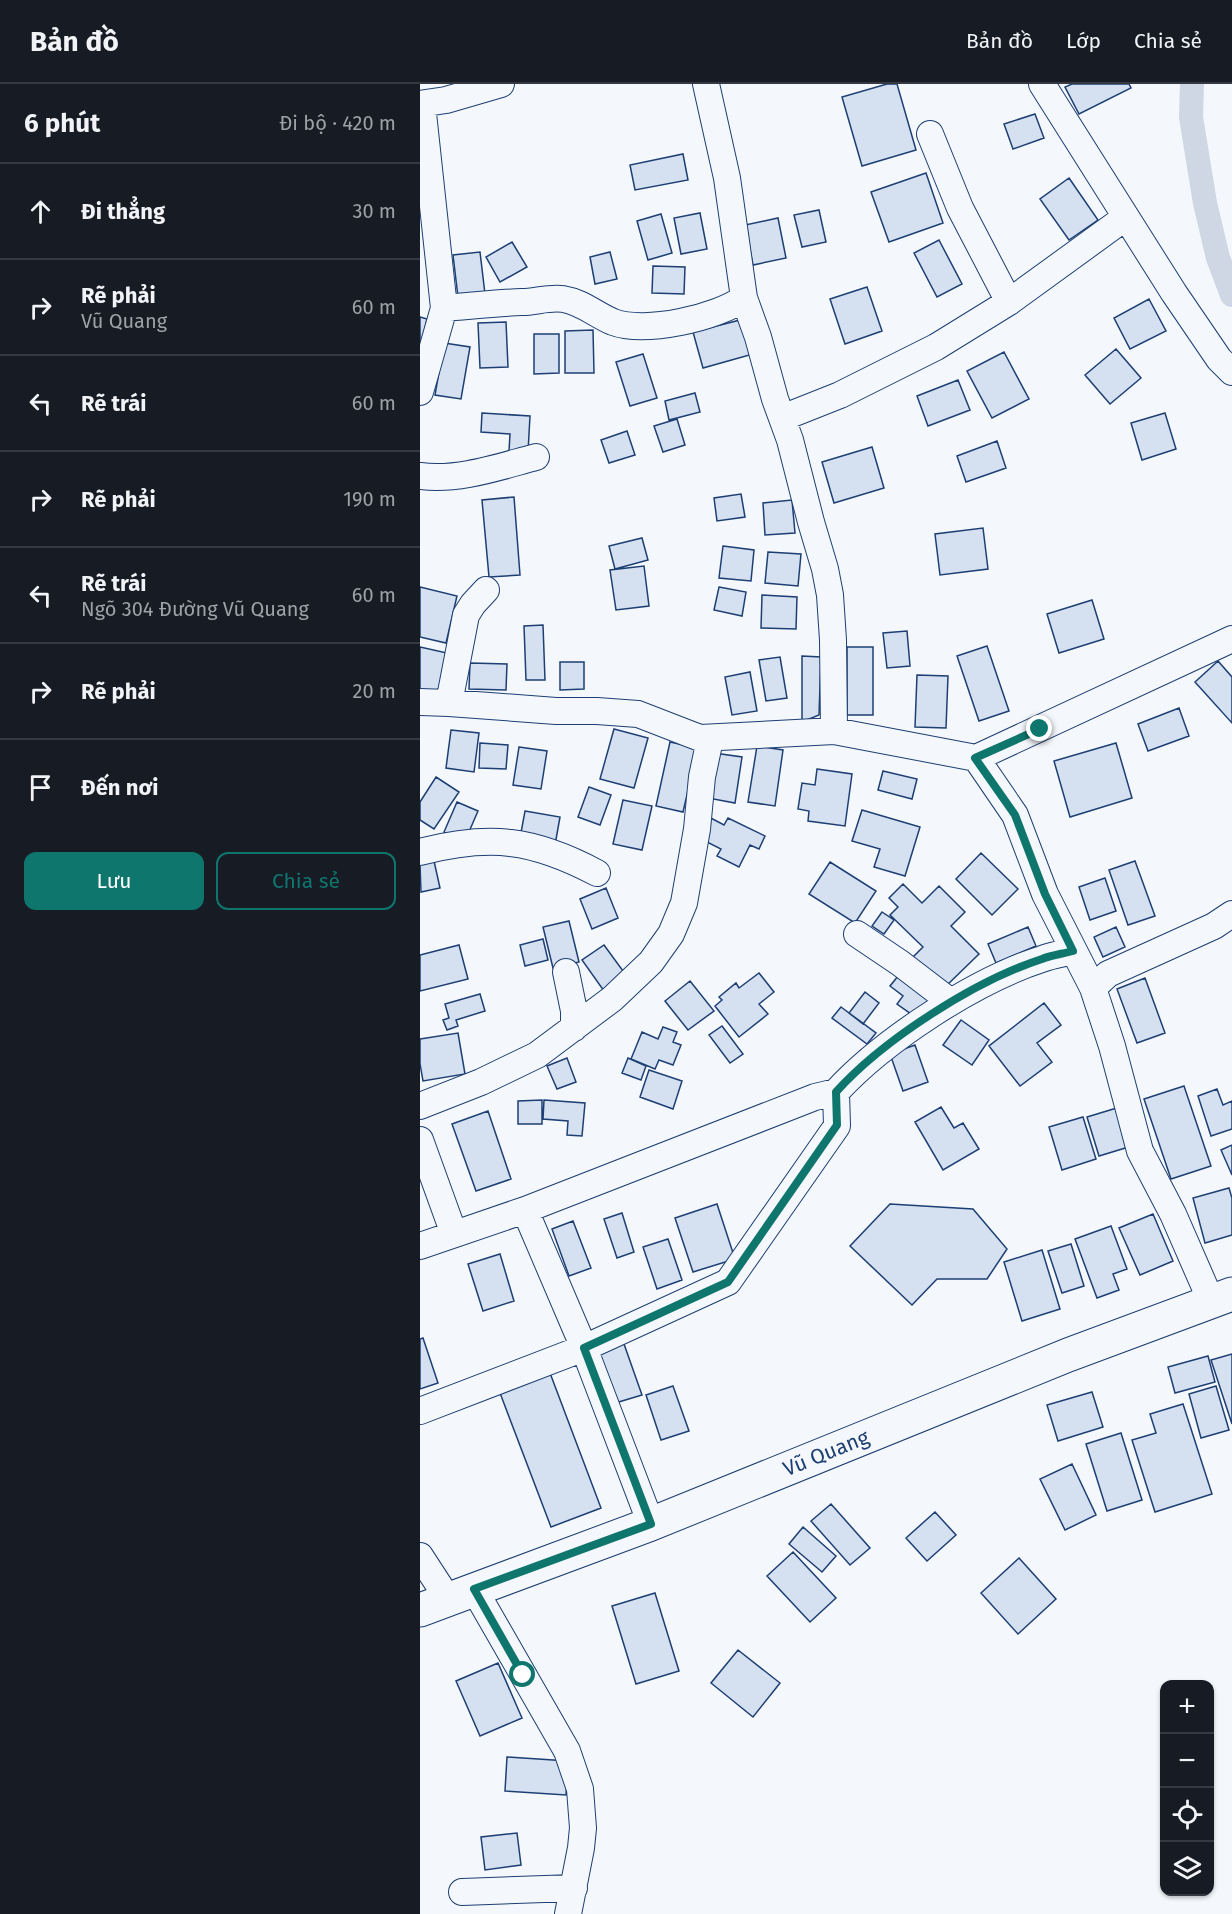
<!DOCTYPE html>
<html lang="vi">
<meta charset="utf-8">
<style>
body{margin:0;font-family:"Fira Sans",sans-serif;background:#20242c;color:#f1f3f6}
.controls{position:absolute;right:18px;bottom:18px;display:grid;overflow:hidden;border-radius:12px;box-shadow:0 2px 4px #0004}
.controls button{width:54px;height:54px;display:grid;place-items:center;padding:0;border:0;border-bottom:2px solid #363941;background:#171b24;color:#f1f3f6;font:30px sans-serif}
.stop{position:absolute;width:18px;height:18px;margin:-14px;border:4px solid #0f766e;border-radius:50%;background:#fff}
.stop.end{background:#0f766e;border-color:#fff;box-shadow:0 2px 6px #0008}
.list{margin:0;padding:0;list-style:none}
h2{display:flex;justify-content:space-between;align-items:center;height:78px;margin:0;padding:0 24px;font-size:26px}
h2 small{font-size:20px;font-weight:400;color:#9ea1a6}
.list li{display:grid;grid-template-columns:39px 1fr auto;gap:18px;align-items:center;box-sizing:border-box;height:96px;padding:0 24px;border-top:2px solid #363941}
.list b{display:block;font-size:22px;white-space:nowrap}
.list p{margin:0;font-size:20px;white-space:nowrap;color:#9ea1a6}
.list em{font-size:20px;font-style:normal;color:#9ea1a6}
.actions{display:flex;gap:12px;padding:18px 24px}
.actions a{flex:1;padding:14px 0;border:2px solid #0f766e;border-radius:12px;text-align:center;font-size:21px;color:#0f766e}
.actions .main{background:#0f766e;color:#fff}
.icon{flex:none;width:33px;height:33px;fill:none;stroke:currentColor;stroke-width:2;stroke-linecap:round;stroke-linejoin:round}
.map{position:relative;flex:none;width:812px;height:1830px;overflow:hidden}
header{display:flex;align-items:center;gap:36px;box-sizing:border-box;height:84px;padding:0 30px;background:#171b24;border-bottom:2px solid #363941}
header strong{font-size:28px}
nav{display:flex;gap:33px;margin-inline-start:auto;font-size:21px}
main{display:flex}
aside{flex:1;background:#171b24}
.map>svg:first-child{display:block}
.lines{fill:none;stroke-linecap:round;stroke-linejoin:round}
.canal{stroke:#cfd7e4;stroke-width:24}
.building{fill:#d5e0f0;stroke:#1d3f73;stroke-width:1.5}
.minor-casing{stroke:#1d3f73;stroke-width:28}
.major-casing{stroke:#1d3f73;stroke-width:35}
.minor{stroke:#f4f7fb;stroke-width:26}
.major{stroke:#f4f7fb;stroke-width:33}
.route{stroke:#0f766e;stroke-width:8}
.labels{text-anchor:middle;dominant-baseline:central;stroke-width:4.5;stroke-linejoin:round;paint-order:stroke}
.street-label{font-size:21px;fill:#1d3f73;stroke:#f4f7fb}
</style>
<header>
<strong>Bản đồ</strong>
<nav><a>Bản đồ</a><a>Lớp</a><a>Chia sẻ</a></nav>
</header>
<main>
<aside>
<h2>6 phút<small>Đi bộ · 420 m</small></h2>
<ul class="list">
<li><svg class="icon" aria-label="ahead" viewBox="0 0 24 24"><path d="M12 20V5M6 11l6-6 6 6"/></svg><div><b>Đi thẳng</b></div><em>30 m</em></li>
<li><svg class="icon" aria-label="right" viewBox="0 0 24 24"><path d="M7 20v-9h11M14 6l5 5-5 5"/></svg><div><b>Rẽ phải</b><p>Vũ Quang</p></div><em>60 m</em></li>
<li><svg class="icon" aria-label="left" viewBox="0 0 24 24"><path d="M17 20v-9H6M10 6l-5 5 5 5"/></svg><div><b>Rẽ trái</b></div><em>60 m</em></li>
<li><svg class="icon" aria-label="right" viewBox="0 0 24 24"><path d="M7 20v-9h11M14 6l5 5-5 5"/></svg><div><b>Rẽ phải</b></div><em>190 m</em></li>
<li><svg class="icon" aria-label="left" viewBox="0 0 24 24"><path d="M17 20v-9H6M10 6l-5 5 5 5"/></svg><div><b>Rẽ trái</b><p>Ngõ 304 Đường Vũ Quang</p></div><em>60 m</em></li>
<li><svg class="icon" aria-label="right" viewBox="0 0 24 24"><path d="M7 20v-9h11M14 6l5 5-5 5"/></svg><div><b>Rẽ phải</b></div><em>20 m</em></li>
<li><svg class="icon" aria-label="arrive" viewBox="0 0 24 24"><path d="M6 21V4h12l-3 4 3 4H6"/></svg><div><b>Đến nơi</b></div></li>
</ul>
<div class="actions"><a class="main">Lưu</a><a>Chia sẻ</a></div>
</aside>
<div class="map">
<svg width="812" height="1830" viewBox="0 0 812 1830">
<rect width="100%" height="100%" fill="#f4f7fb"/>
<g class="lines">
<path class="canal" d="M772 0 771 33 785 119 798 174 812 211"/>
</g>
<path class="building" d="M467 0H477L496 66 442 82 422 13Z
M652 0H709L711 4 659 30 645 3Z
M615 30 624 54 593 65 584 40Z
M263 70 268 96 215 106 210 81Z
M506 89 523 139 469 158 451 108Z
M649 94 678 136 649 156 620 115Z
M399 126 406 158 382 163 374 131Z
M280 129 287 165 261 170 254 134Z
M241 130 252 169 228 176 217 137Z
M358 134 366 174 333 181 325 141Z
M519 156 542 200 517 213 494 169Z
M92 158 107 183 80 198 66 173Z
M60 168 65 210 38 213 33 171Z
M190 168 197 195 175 200 170 173Z
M233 182 265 183 264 210 232 209Z
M447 203 462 247 425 260 410 215Z
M729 215 746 247 710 265 694 234Z
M0 233 7 235 1 265H0Z
M324 235 333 270 283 284 273 248Z
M86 238 88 283 60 284 58 239Z
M173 246 174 289H145V247Z
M114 250H139V289L114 290Z
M24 259 50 263 41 315 15 311Z
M696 265 721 294 690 320 665 291Z
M584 268 609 315 572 334 547 287Z
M223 270 237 314 210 322 196 278Z
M538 296 550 326 508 342 497 312Z
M275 309 280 328 249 336 245 317Z
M62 329 110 332 108 368 89 367 90 350 61 348Z
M745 329 756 365 722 376 711 339Z
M257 335 265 361 243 368 234 342Z
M207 347 215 371 189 379 181 356Z
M577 357 586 384 546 398 537 372Z
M452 363 464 404 414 419 402 378Z
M321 410 325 433 297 437 294 414Z
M94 413 100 491 69 493 62 416Z
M372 416 375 449 345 451 343 419Z
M563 444 568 485 520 491 515 450Z
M222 454 228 476 195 485 189 462Z
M303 462 334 466 331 497 299 494Z
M348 468 381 470 378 502 345 499Z
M224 482 229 522 196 526 190 486Z
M0 503 37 512 26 559 0 553Z
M299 503 326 508 322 532 294 526Z
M342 511 377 513 376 545 341 544Z
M672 516 684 555 639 569 627 530Z
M123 541 125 596H106L104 542Z
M487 547 490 582 467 584 463 549Z
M567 562 589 627 559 637 537 572Z
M0 563 27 569 18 610 0 606Z
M427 563H453V631H427Z
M382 572 401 573 399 631 382 638Z
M360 573 367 614 346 617 339 576Z
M798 577 812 593V639L775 598Z
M140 578H164V605L140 606Z
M50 579 87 580 86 606 49 605Z
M330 588 337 627 312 631 305 593Z
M497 591 528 592 526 644 495 643Z
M759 624 769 652 728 667 718 640Z
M194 645 228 654 214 704 180 695Z
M31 646 59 649 54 688 26 684Z
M250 658 278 664 263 728 236 722Z
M60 659 88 661 86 685 59 684Z
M696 659 712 714 650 733 634 677Z
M337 662 363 666 355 722 328 718Z
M99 663 127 667 121 705 93 701Z
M294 669 322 673 315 719 288 714Z
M397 685 432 690 425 742 388 737 389 727 378 725 382 699 395 701Z
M463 687 497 695 492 715 458 706Z
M16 693 39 708 14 745 0 736V718Z
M169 703 191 711 180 741 158 733Z
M203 716 232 722 222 766 193 760Z
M37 718 58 727 45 757 24 748Z
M442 726 500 743 485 792 454 783 460 765 432 757Z
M105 727 140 733 135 761 100 754Z
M287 732 304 741 308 734 345 752 339 765 330 761 319 783 297 772 301 765 277 753Z
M561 769 598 805 572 831 536 795Z
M14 777 20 804 1 808 0 780Z
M715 777 735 832 708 841 689 786Z
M410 778 456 807 435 839 389 810Z
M685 794 696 827 670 836 659 803Z
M483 800 502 819 519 802 545 828 531 842 559 870 523 905 492 874 503 863 470 831 478 823 469 814Z
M186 804 198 834 172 845 160 815Z
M462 828 474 836 464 850 452 842Z
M149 837 159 878 133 884 123 843Z
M608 843 616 862 576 879 568 860Z
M696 843 705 863 683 873 674 853Z
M123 855 128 876 105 882 100 861Z
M39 861 48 895 0 907V871Z
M184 861 206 891 184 907 162 876Z
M339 889 354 908 339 920 348 930 319 953 295 922 302 916 299 913 316 899 319 904Z
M479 891 520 910 501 937 477 920 483 912 470 902Z
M725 894 745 949 717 959 697 905Z
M270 897 294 927 268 946 245 917Z
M445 908 459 919 443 940 429 929Z
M60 910 65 927 36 936 38 942 27 946 23 936 29 934 25 920Z
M624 919 641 941 617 959 632 978 600 1002 569 962Z
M421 923 456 949 447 960 412 934Z
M541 936 569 956 552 981 523 961Z
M302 942 323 970 310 979 289 951Z
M243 943 257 948 253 958 261 961 253 981 239 976 235 985 211 975 222 948 238 955Z
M38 949 45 990 3 997 0 980V955Z
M495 961 508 998 483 1007 470 970Z
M147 974 156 998 137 1005 127 982Z
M208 974 226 982 221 996 202 989Z
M229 986 262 997 253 1025 220 1013Z
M764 1002 791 1082 751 1095 724 1015Z
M797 1005 803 1021 812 1017V1045L791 1052 778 1012Z
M122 1016V1040H98V1017Z
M124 1016 165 1019 162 1052 147 1051 148 1037 123 1035Z
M521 1023 534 1044 543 1039 559 1065 523 1086 495 1038Z
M700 1023 712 1062 679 1072 667 1033Z
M68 1027 91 1095 56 1107 32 1040Z
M663 1033 676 1075 642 1086 629 1043Z
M812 1061V1091L801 1066Z
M809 1104 812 1114V1151L785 1159 773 1114Z
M297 1120 315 1175 273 1188 255 1134Z
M470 1120 553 1125 587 1165 567 1195H517L492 1221 430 1162Z
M202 1129 214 1168 197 1174 184 1135Z
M733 1130 753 1177 720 1191 699 1144Z
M153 1137 171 1184 149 1192 132 1145Z
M691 1142 707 1185 693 1190 699 1206 677 1214 655 1155Z
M248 1155 262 1196 237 1205 223 1163Z
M651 1160 664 1202 642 1209 628 1167Z
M622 1166 640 1225 602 1237 584 1178Z
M80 1170 94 1217 63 1227 48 1180Z
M3 1254 18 1299 0 1305V1255Z
M204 1260 222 1311 192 1320 175 1270Z
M812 1270V1340L791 1276Z
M788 1272 795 1298 755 1309 748 1283Z
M130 1289 181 1424 131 1443 80 1309Z
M253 1302 269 1347 241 1356 226 1311Z
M796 1302 809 1346 781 1354 769 1310Z
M672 1308 683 1343 638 1357 627 1321Z
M763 1320 792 1410 735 1428 712 1356 736 1349 730 1330Z
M701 1349 722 1416 687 1427 666 1360Z
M652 1380 676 1431 645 1446 620 1395Z
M411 1420 450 1464 430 1481 391 1437Z
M515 1428 536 1451 507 1477 486 1454Z
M383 1443 416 1472 402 1488 369 1460Z
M373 1468 416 1514 390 1538 347 1492Z
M599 1474 636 1515 598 1550 561 1509Z
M235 1509 259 1587 216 1600 192 1522Z
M318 1566 360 1599 333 1633 291 1599Z
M78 1579 102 1634 60 1652 36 1597Z
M87 1673 148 1677 146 1711 85 1707Z
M97 1749 101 1781 65 1786 61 1753Z"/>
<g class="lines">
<g class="minor-casing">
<path id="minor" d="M286 0 307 94 324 214 338 253 355 315 370 356 391 438 405 485 410 511 413 556 414 647
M0 20 26 16 81 0
M510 50 540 124 589 218
M706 133 754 209 799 275 812 288
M24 224C50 222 76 219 102 218 115 218 129 213 143 215 162 218 176 231 193 238 225 250 297 234 324 214
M0 308 24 224 2 20
M362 334 420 311 516 263 589 218 706 133 622 0
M0 392C39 397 78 383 116 373
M0 618 29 619 136 627H177L218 630 280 654 414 647 556 674 812 555
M29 619 46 531 53 520 66 506
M556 674 595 731 625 810 673 904 692 962 720 1067 753 1130 791 1217
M0 768C70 750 113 755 177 789
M437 850 480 879 531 918
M146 888 154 927V944
M673 904 688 890 794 842 812 830
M416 1008C464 956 554 897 622 875 632 871 642 870 653 867
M0 1022 61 998 117 971 192 915 231 878 251 850 264 819 277 745 282 693 290 655
M0 1056 34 1150
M105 1126 164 1264 231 1440
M0 1162 105 1126 395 1013 416 1008 417 1042 308 1198 164 1264 0 1327
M0 1472 28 1515
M54 1505 147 1667 160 1705 163 1744 161 1764 148 1830
M42 1808 154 1804"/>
</g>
<g class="major-casing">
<path id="major" d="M0 1526 231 1440 648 1271 812 1210"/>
</g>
<use href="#minor" class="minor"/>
<use href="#major" class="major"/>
</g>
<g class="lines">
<path class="route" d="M103 1591 54 1505 231 1440 164 1264 308 1198 417 1041 416 1008C463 956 554 897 622 875 632 871 642 870 653 867L625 810 595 731 555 674 620 645"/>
</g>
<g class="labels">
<g class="street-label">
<text transform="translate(406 1369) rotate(-22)">Vũ Quang</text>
</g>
</g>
</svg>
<div class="controls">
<button>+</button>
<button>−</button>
<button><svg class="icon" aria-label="locate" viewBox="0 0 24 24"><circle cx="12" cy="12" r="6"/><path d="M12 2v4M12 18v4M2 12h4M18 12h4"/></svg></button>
<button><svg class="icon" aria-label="layers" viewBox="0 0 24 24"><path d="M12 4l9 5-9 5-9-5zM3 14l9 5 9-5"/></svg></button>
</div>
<div class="stop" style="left:103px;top:1591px"></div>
<div class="stop end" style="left:620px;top:645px"></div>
</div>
</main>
